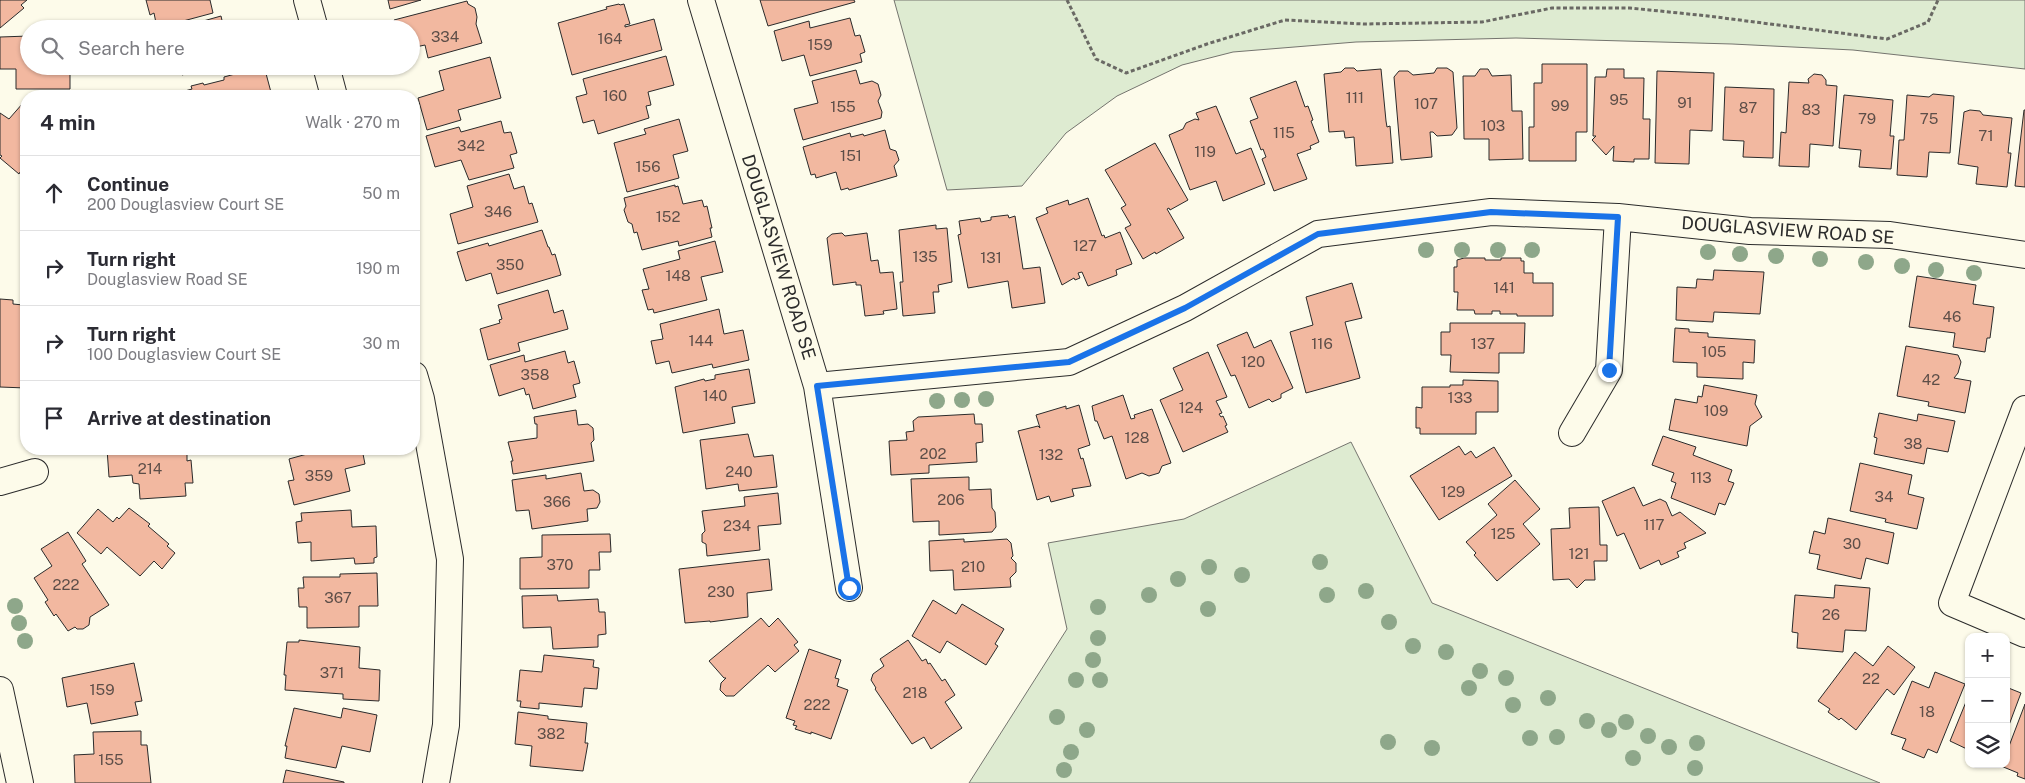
<!DOCTYPE html>
<meta charset="utf-8">
<style>
body{margin:0;font-family:"Public Sans",sans-serif;background:#f7f7f7;color:#2b2b33}
.controls{position:absolute;right:15px;bottom:15px;display:grid;overflow:hidden;border-radius:10px;box-shadow:0 1px 4px #0004}
.controls button{width:45px;height:45px;display:grid;place-items:center;padding:0;border:0;border-bottom:1px solid #e1e1e2;background:#fff;color:#2b2b33;font:25px sans-serif}
.stop{position:absolute;width:15px;height:15px;margin:-11px;border:4px solid #1a73e8;border-radius:50%;background:#fff}
.stop.end{background:#1a73e8;border-color:#fff;box-shadow:0 1px 5px #0008}
.list{margin:0;padding:0;list-style:none}
h2{display:flex;justify-content:space-between;align-items:center;height:65px;margin:0;padding:0 20px;font-size:21px}
h2 small{font-size:16px;font-weight:400;color:#7c7c81}
.list li{display:grid;grid-template-columns:32px 1fr auto;gap:15px;align-items:center;box-sizing:border-box;height:75px;padding:0 20px;border-top:1px solid #e1e1e2}
.list b{display:block;font-size:19px;white-space:nowrap}
.list p{margin:0;font-size:16px;white-space:nowrap;color:#7c7c81}
.list em{font-size:16px;font-style:normal;color:#7c7c81}
.icon{flex:none;width:28px;height:28px;fill:none;stroke:currentColor;stroke-width:2;stroke-linecap:round;stroke-linejoin:round}
.map{position:relative;flex:none;width:2025px;height:783px;overflow:hidden}
.search{position:absolute;background:#fff;box-shadow:0 1px 4px #0004;left:20px;top:20px;width:400px;height:55px;display:flex;align-items:center;gap:12px;box-sizing:border-box;padding:0 18px;border-radius:28px;color:#7c7c81;font-size:19px}
.panel{position:absolute;background:#fff;box-shadow:0 1px 4px #0004;left:20px;top:90px;width:400px;height:365px;border-radius:20px}
.map>svg:first-child{display:block}
.green{fill:#deebd1;stroke:#74746e}
.building{fill:#f2b8a0;stroke:#2b2b2b}
.lines{fill:none;stroke-linecap:round;stroke-linejoin:round}
.street-casing{stroke:#2b2b2b;stroke-width:28}
.path{stroke:#6a6964;stroke-width:3;stroke-dasharray:4 2.5;stroke-linecap:butt}
.street{stroke:#fdfbea;stroke-width:26}
.tree{fill:#8ea78a}
.route{stroke:#1a73e8;stroke-width:6}
.labels{text-anchor:middle;dominant-baseline:central;stroke-width:4;stroke-linejoin:round;paint-order:stroke}
.number-label{font-size:15px;fill:#5d4e48}
.street-label{font-size:18px;fill:#2b2b2b;stroke:#fdfbea}
</style>
<div class="map">
<svg width="2025" height="783" viewBox="0 0 2025 783">
<rect width="100%" height="100%" fill="#fdfbea"/>
<path class="green" d="M894 0H2025V69L1853 50 1732 44 1516 38 1356 42 1233 52 1182 65 1117 96 1066 133 1022 186 947 190Z
M1351 442 1432 603 1880 783H969L1067 629 1048 543 1184 519Z"/>
<path class="building" d="M0 0H27L21 5 24 8 0 28Z
M146 0H210L213 13 157 28 154 13 150 15Z
M388 0H421L390 9Z
M760 0H854L855 2 768 26Z
M467 1 468 4 475 8 477 17 476 24 482 43 428 58 425 45 411 48V29H396L394 20Z
M619 4 620 5 624 4 630 24 625 25V27L654 19 662 50 572 75 558 23 607 9 606 7Z
M221 16 224 29H175Z
M850 18 855 36 860 35 865 52 860 54 862 62 810 76 804 55 782 61 774 31 809 21 810 28Z
M29 36V66H72L70 68V89H16V69H0V37Z
M666 56 674 85 648 92 651 105 646 106 649 118 598 134 594 120 583 123 576 97 587 94 583 79Z
M490 57 501 98 458 110 461 120 427 130 418 98 444 90 439 71Z
M1542 64H1587V132H1576V161H1529V127H1534V83H1542Z
M180 66H212L182 75Z
M264 66 272 96H174V94L192 89 191 86 203 83 204 85 224 80V77Z
M1345 68H1354L1357 71 1381 69 1386 121 1387 127 1390 126 1393 163 1356 166 1354 137 1345 138 1344 131 1329 132 1324 74 1341 72Z
M1437 68H1447L1453 72 1457 128 1452 135 1437 136 1433 132H1430L1432 157 1401 160 1394 77 1399 71H1408L1413 75 1434 73Z
M1480 69H1488L1492 76 1511 75 1512 111H1522L1523 159 1489 160V139H1464L1463 76H1475Z
M1607 69H1624V78H1644L1643 119H1650L1649 159H1634V162L1613 161 1614 146 1606 155 1592 140 1596 136H1593L1595 77H1606Z
M856 70 860 84 872 81 878 84 881 95 878 101 882 112 881 118 803 140 794 109 818 103 812 81Z
M1657 71 1714 73 1712 131 1690 130 1689 164 1655 163Z
M1814 74 1822 75 1826 80V85L1837 86 1833 146 1810 144 1809 167 1779 166 1781 132 1786 133 1789 82 1809 83 1808 79Z
M1296 81 1305 107 1308 106 1313 120 1311 121 1319 142 1310 146 1311 149 1297 154 1307 179 1274 191 1262 159 1266 157 1263 149 1261 150 1250 121 1258 118 1250 98Z
M1725 87 1774 89 1773 158 1743 157 1744 141 1723 140Z
M1933 94 1954 96 1950 153 1929 152 1927 177 1897 175 1899 140H1904L1907 95 1929 97Z
M1844 95 1893 100 1890 136H1894L1891 169 1859 167 1861 150 1839 148Z
M23 103 26 106V177L20 172 19 174 0 158 2 156 0 155V113L9 119Z
M1216 106 1236 154 1251 148 1265 184 1223 201 1216 181 1190 190 1169 135 1183 129 1186 123 1195 119 1199 120 1196 113Z
M1970 110 1980 111 1983 115 2012 118 2008 153H2011L2007 187 1976 184 1978 167 1958 164 1964 112Z
M2024 110H2025V187L2015 186Z
M679 119 688 151 673 155 679 178 627 192 614 143 646 134 644 129Z
M501 121 504 133 511 132 517 153 510 155 514 168 469 180 461 160 435 167 426 136 459 127 461 132Z
M885 130 890 149 896 151 899 160 894 166 897 176 849 190 848 188 841 190 836 172 816 178 815 174 811 175 803 147 850 133 851 137 863 134 864 136Z
M1155 143 1188 200 1170 210 1169 208 1167 209 1184 238 1156 254 1155 252 1143 259 1125 228 1131 225 1121 208 1126 205 1105 170Z
M509 174 514 189 524 186 529 204 532 203 538 222 458 244 450 214 473 207 467 186Z
M675 185V187L678 186 683 204 702 200 704 207 707 206 712 228H710L712 237 679 246 678 241 642 250 637 232 634 233 632 224 628 222 624 210 626 206 624 198Z
M1088 198 1102 236 1104 235 1105 238 1120 232 1132 264 1116 270 1117 275 1088 286 1082 272 1078 273 1080 278 1075 280 1074 278 1062 285 1036 218 1048 213 1046 208 1068 200 1069 205Z
M1008 215 1009 218 1015 216 1023 269 1040 267 1045 303 1012 308 1008 281 968 288 958 235 961 234 959 221 980 218 981 222 991 220V217Z
M936 225V229L947 228 952 282 938 285 939 292H933L935 313 903 316 900 282H903L899 230Z
M542 230 548 247H549L552 255 555 254 561 275 497 294 491 273 466 281 457 252 488 243 489 246Z
M842 233 845 236 867 233 871 261 878 260 880 273 893 272 897 309 883 311 884 314 865 316 861 285H856V282L833 285 827 238 832 234Z
M715 241 723 272 701 277 707 300 654 313 653 309 648 310 642 290 649 289 643 269 680 259 678 251Z
M1464 258H1485V260H1501V258H1521V261H1524V273H1533V283H1553V316H1517V314H1500V311H1492V314H1475L1474 310H1457L1458 292H1454V267H1457V260Z
M1714 270 1764 272 1760 314 1714 312 1713 322 1676 320 1677 287 1696 288 1697 279 1713 280Z
M1917 276 1976 285 1973 304 1994 307 1990 338H1987L1985 352 1953 347 1955 333 1909 327Z
M1352 283 1362 318 1345 322 1360 378 1306 393 1290 332 1313 325 1306 297Z
M548 290 554 313 563 310 568 329 518 343 520 351 488 360 480 329 500 323 499 320 502 319 498 305Z
M0 299 13 300V304L23 305 21 353H26V388L0 387Z
M719 309 724 334 743 330 749 360 713 368 712 364 672 373 669 361 656 364 651 341 663 339 660 324Z
M1450 323H1525L1524 353H1499V373L1450 372 1451 355H1441V332H1450Z
M1675 328 1689 329V332L1708 333V337L1755 340 1754 363 1743 362V379L1697 377V363L1673 362Z
M1247 332 1254 348 1271 340 1293 388 1281 394V398L1272 402 1269 399 1249 408 1235 375 1231 376 1217 345Z
M1906 346 1958 355 1961 362 1958 373 1954 378 1971 381 1965 413 1928 406 1929 402 1897 396Z
M565 351 568 363 574 361 580 383 573 385 576 397 533 409 529 394 526 395 524 388 499 396 490 365 524 355 525 362Z
M1208 352 1227 397 1216 401 1222 413 1219 414 1221 417 1223 416 1227 425 1225 426 1228 432 1183 452 1160 400 1183 390 1173 368Z
M749 369 755 403 732 407 735 423 683 433 675 387 704 379 705 381 715 379V375Z
M1463 380 1498 381V412H1476V434H1420V428H1416V407L1422 408V387H1450V385H1463Z
M1704 385 1757 395 1755 404 1762 417 1750 426 1747 446 1669 430 1675 399 1697 403 1698 396 1702 397Z
M1123 395 1131 419 1135 418 1134 415 1152 409 1171 463 1162 466 1159 473 1149 476 1142 473 1126 479 1112 436 1104 439 1097 421H1095L1092 406Z
M1079 405 1090 445 1078 449 1081 459 1083 458 1091 486 1072 489 1074 496 1051 502 1049 496 1037 500 1018 431 1038 426 1040 428 1036 415 1066 406V409Z
M576 410 578 425 588 424 593 428 594 440 591 443 594 461 513 474 511 461H513L508 442 537 438V424H535L534 417Z
M1879 413 1917 421 1918 414 1955 421 1948 452 1927 448 1924 464 1874 454 1877 438 1874 437Z
M974 414 975 424H982L983 442 976 443 977 462 929 465V473L891 475 889 441 907 440 906 432 914 431 913 421 918 417Z
M748 434 754 457 773 455 777 487 739 491 738 484 706 489 700 440Z
M1663 436 1696 447 1693 455 1732 470 1728 481 1734 483 1725 505 1719 503 1715 515 1671 498 1676 483 1671 481 1674 473 1652 465Z
M1459 446 1465 455 1471 451 1476 458 1494 447 1512 476 1439 520 1410 476Z
M107 449H144V451L187 449V461L191 460 193 483H185L186 496 140 499 139 484 133 483 132 475 109 477Z
M325 449H362L365 464 345 469 350 491 294 505 288 481 294 480 289 459Z
M1860 463 1912 475 1908 494 1924 498 1917 529 1885 522 1886 519 1850 511Z
M581 473 584 491 593 490 599 494 600 502 597 508 587 509 588 521 532 529 529 510 516 511 512 480 546 475V479Z
M969 477V490L991 489 992 508 995 512 996 527 992 532 939 535V521L913 522 911 479Z
M1515 480 1540 509 1523 524 1540 544 1497 581 1474 555 1476 553 1466 542 1497 515 1488 504Z
M1634 487 1643 506 1660 499 1666 502 1672 516 1680 512 1706 533 1684 543 1686 548 1677 552 1679 557 1661 565 1659 560 1640 569 1624 533 1617 536 1602 501Z
M778 493 781 524 758 526 760 550 707 556 706 544 702 542V534L705 531 702 511 745 506 744 497Z
M1599 507 1600 545H1607V561H1594L1595 580H1585L1577 588 1569 579 1553 580 1551 529 1570 528 1569 508Z
M129 508 150 524 148 526 169 544 167 546 175 553 162 569 154 561 140 576 107 547 101 554 77 533 98 509 113 522 117 517 119 519Z
M351 510 352 527 376 526 377 557 374 558V563L355 564 354 558 311 561V542L298 543 296 522 302 521 301 513Z
M1828 518 1894 533 1888 564 1866 558 1861 579 1817 569 1820 555 1809 553 1814 531 1825 534Z
M68 532 86 561 82 564 109 605 90 617 89 625 83 629H77L75 627 68 631 56 614 54 616 45 602 48 600 34 578 52 566 41 549Z
M610 534 611 552H599L600 570H589V588L520 589V558L542 557V535Z
M964 539V542L1007 539 1011 543 1013 556 1011 558 1016 563V572L1010 578 1011 587 954 590 953 570 930 571 929 541Z
M769 559 772 590 747 593 748 617 710 622V621L685 623 679 569Z
M377 573 378 606H359V627L307 628V607H299L298 588H304L303 577H340V574Z
M1835 585 1870 588 1866 631 1845 630 1843 652 1797 648 1798 633 1792 632 1795 595 1834 598Z
M557 595 558 601 598 599 599 612H605L606 634 598 635V647L553 649 551 627 523 628 522 596Z
M933 600 956 614 962 604 1004 629 995 644 998 646 986 665 947 641 940 653 912 636Z
M761 618 769 627 778 618 798 642 794 645 799 651 775 672 768 665 734 696H726L720 690 721 683 726 678H724L709 661Z
M299 640 360 647 359 668 380 670 379 701 343 699V694L285 690 286 675H284L287 642H299Z
M908 640 922 661 926 659 928 664 930 663 942 681 945 679 955 695 945 702 962 728 931 749 924 737 912 744 875 689 876 688 871 680 873 674 884 666 880 659Z
M1888 646 1915 667 1894 695 1887 689 1856 730 1841 718 1839 720 1828 712 1830 709 1818 701 1855 652 1873 666Z
M809 649 841 660 835 678 839 679 837 686 848 690 831 739 811 732V734L795 729 797 726 793 725 795 721 786 718Z
M544 655 594 660 593 667 599 668 597 689 584 688 582 707 539 703V709L520 707 521 701H517L520 670 542 672Z
M134 663 142 701 135 702 138 715 91 724 87 703 67 707 62 678Z
M1935 672 1965 684 1937 753 1928 749 1924 758 1902 749 1906 739 1891 734 1912 681 1929 688Z
M2006 687 2021 693 2009 725 2006 724Z
M1968 697H1969V750L1950 741Z
M2025 704V779L2017 776 2018 773 2001 766 2002 764H2006V754Z
M294 708 341 718 343 708 377 715 370 752 342 746 336 768 285 758 287 746H285Z
M518 712 548 716V719L587 723 585 743H588L583 771 530 766 532 746 515 744Z
M141 731V745H147L151 783H75L74 755 94 754 93 732Z
M286 770 344 782V783H283Z"/>
<g class="lines">
<g class="street-casing">
<path id="street" d="M307 0 315 29
M701 0 817 386 849 588
M326 66 334 96
M414 375 421 399 450 559 446 725 436 783
M817 386 1069 362 1185 308 1318 234 1491 212 1618 217 1750 231 1890 235 2025 255
M2025 409 1952 603 2025 634
M1572 433 1609 370 1618 217
M0 482 35 472
M0 690 20 783"/>
</g>
<path class="path" d="M1067 0 1096 59 1126 73 1207 44 1285 20 1363 24 1482 22 1552 8H1630L1708 16 1887 39 1928 22 1938 0"/>
<use href="#street" class="street"/>
</g>
<g class="tree">
<circle cx="1426" cy="250" r="8"/>
<circle cx="1462" cy="250" r="8"/>
<circle cx="1498" cy="250" r="8"/>
<circle cx="1532" cy="250" r="8"/>
<circle cx="1708" cy="252" r="8"/>
<circle cx="1740" cy="254" r="8"/>
<circle cx="1776" cy="256" r="8"/>
<circle cx="1820" cy="259" r="8"/>
<circle cx="1866" cy="262" r="8"/>
<circle cx="1902" cy="266" r="8"/>
<circle cx="1936" cy="270" r="8"/>
<circle cx="1974" cy="273" r="8"/>
<circle cx="986" cy="399" r="8"/>
<circle cx="962" cy="400" r="8"/>
<circle cx="937" cy="401" r="8"/>
<circle cx="1320" cy="562" r="8"/>
<circle cx="1209" cy="567" r="8"/>
<circle cx="1242" cy="575" r="8"/>
<circle cx="1178" cy="579" r="8"/>
<circle cx="1366" cy="591" r="8"/>
<circle cx="1149" cy="595" r="8"/>
<circle cx="1327" cy="595" r="8"/>
<circle cx="15" cy="606" r="8"/>
<circle cx="1098" cy="607" r="8"/>
<circle cx="1208" cy="609" r="8"/>
<circle cx="1389" cy="622" r="8"/>
<circle cx="19" cy="623" r="8"/>
<circle cx="1098" cy="638" r="8"/>
<circle cx="25" cy="641" r="8"/>
<circle cx="1413" cy="646" r="8"/>
<circle cx="1446" cy="652" r="8"/>
<circle cx="1093" cy="660" r="8"/>
<circle cx="1480" cy="671" r="8"/>
<circle cx="1506" cy="678" r="8"/>
<circle cx="1076" cy="680" r="8"/>
<circle cx="1100" cy="680" r="8"/>
<circle cx="1469" cy="688" r="8"/>
<circle cx="1548" cy="698" r="8"/>
<circle cx="1513" cy="705" r="8"/>
<circle cx="1057" cy="717" r="8"/>
<circle cx="1587" cy="721" r="8"/>
<circle cx="1626" cy="722" r="8"/>
<circle cx="1087" cy="730" r="8"/>
<circle cx="1609" cy="730" r="8"/>
<circle cx="1648" cy="736" r="8"/>
<circle cx="1557" cy="737" r="8"/>
<circle cx="1530" cy="738" r="8"/>
<circle cx="1388" cy="742" r="8"/>
<circle cx="1697" cy="743" r="8"/>
<circle cx="1669" cy="747" r="8"/>
<circle cx="1432" cy="748" r="8"/>
<circle cx="1071" cy="752" r="8"/>
<circle cx="1633" cy="758" r="8"/>
<circle cx="1695" cy="768" r="8"/>
<circle cx="1064" cy="770" r="8"/>
</g>
<g class="lines">
<path class="route" d="M849 588 817 386 1069 362 1185 308 1318 234 1491 212 1618 217 1609 370"/>
</g>
<g class="labels">
<g class="number-label">
<text x="445" y="36">334</text>
<text x="610" y="38">164</text>
<text x="820" y="44">159</text>
<text x="615" y="95">160</text>
<text x="1355" y="97">111</text>
<text x="1619" y="99">95</text>
<text x="1685" y="102">91</text>
<text x="1426" y="103">107</text>
<text x="1560" y="105">99</text>
<text x="843" y="106">155</text>
<text x="1748" y="107">87</text>
<text x="1811" y="109">83</text>
<text x="1867" y="118">79</text>
<text x="1929" y="118">75</text>
<text x="1493" y="125">103</text>
<text x="1284" y="132">115</text>
<text x="1986" y="135">71</text>
<text x="471" y="145">342</text>
<text x="1205" y="151">119</text>
<text x="851" y="155">151</text>
<text x="648" y="166">156</text>
<text x="498" y="211">346</text>
<text x="668" y="216">152</text>
<text x="1085" y="245">127</text>
<text x="925" y="256">135</text>
<text x="991" y="257">131</text>
<text x="510" y="264">350</text>
<text x="678" y="275">148</text>
<text x="1504" y="287">141</text>
<text x="1952" y="316">46</text>
<text x="701" y="340">144</text>
<text x="1322" y="343">116</text>
<text x="1483" y="343">137</text>
<text x="1714" y="351">105</text>
<text x="1253" y="361">120</text>
<text x="535" y="374">358</text>
<text x="1931" y="379">42</text>
<text x="715" y="395">140</text>
<text x="1460" y="397">133</text>
<text x="1191" y="407">124</text>
<text x="1716" y="410">109</text>
<text x="1137" y="437">128</text>
<text x="1913" y="443">38</text>
<text x="933" y="453">202</text>
<text x="1051" y="454">132</text>
<text x="150" y="468">214</text>
<text x="739" y="471">240</text>
<text x="319" y="475">359</text>
<text x="1701" y="477">113</text>
<text x="1453" y="491">129</text>
<text x="1884" y="496">34</text>
<text x="951" y="499">206</text>
<text x="557" y="501">366</text>
<text x="1654" y="524">117</text>
<text x="737" y="525">234</text>
<text x="1503" y="533">125</text>
<text x="1852" y="543">30</text>
<text x="1579" y="553">121</text>
<text x="560" y="564">370</text>
<text x="973" y="566">210</text>
<text x="66" y="584">222</text>
<text x="721" y="591">230</text>
<text x="338" y="597">367</text>
<text x="1831" y="614">26</text>
<text x="332" y="672">371</text>
<text x="1871" y="678">22</text>
<text x="102" y="689">159</text>
<text x="915" y="692">218</text>
<text x="817" y="704">222</text>
<text x="1927" y="711">18</text>
<text x="551" y="733">382</text>
<text x="111" y="759">155</text>
</g>
<g class="street-label">
<text transform="translate(1788 230) rotate(4)">DOUGLASVIEW ROAD SE</text>
<text transform="translate(779 257) rotate(73)">DOUGLASVIEW ROAD SE</text>
</g>
</g>
</svg>
<div class="controls">
<button>+</button>
<button>−</button>
<button><svg class="icon" aria-label="layers" viewBox="0 0 24 24"><path d="M12 4l9 5-9 5-9-5zM3 14l9 5 9-5"/></svg></button>
</div>
<div class="stop" style="left:849px;top:588px"></div>
<div class="stop end" style="left:1609px;top:370px"></div>
<div class="search"><svg class="icon" aria-label="search" viewBox="0 0 24 24"><circle cx="10" cy="10" r="6"/><path d="M15 15l6 6"/></svg>Search here</div>
<section class="panel">
<h2>4 min<small>Walk · 270 m</small></h2>
<ul class="list">
<li><svg class="icon" aria-label="ahead" viewBox="0 0 24 24"><path d="M12 20V5M6 11l6-6 6 6"/></svg><div><b>Continue</b><p>200 Douglasview Court SE</p></div><em>50 m</em></li>
<li><svg class="icon" aria-label="right" viewBox="0 0 24 24"><path d="M7 20v-9h11M14 6l5 5-5 5"/></svg><div><b>Turn right</b><p>Douglasview Road SE</p></div><em>190 m</em></li>
<li><svg class="icon" aria-label="right" viewBox="0 0 24 24"><path d="M7 20v-9h11M14 6l5 5-5 5"/></svg><div><b>Turn right</b><p>100 Douglasview Court SE</p></div><em>30 m</em></li>
<li><svg class="icon" aria-label="arrive" viewBox="0 0 24 24"><path d="M6 21V4h12l-3 4 3 4H6"/></svg><div><b>Arrive at destination</b></div></li>
</ul>
</section>
</div>
